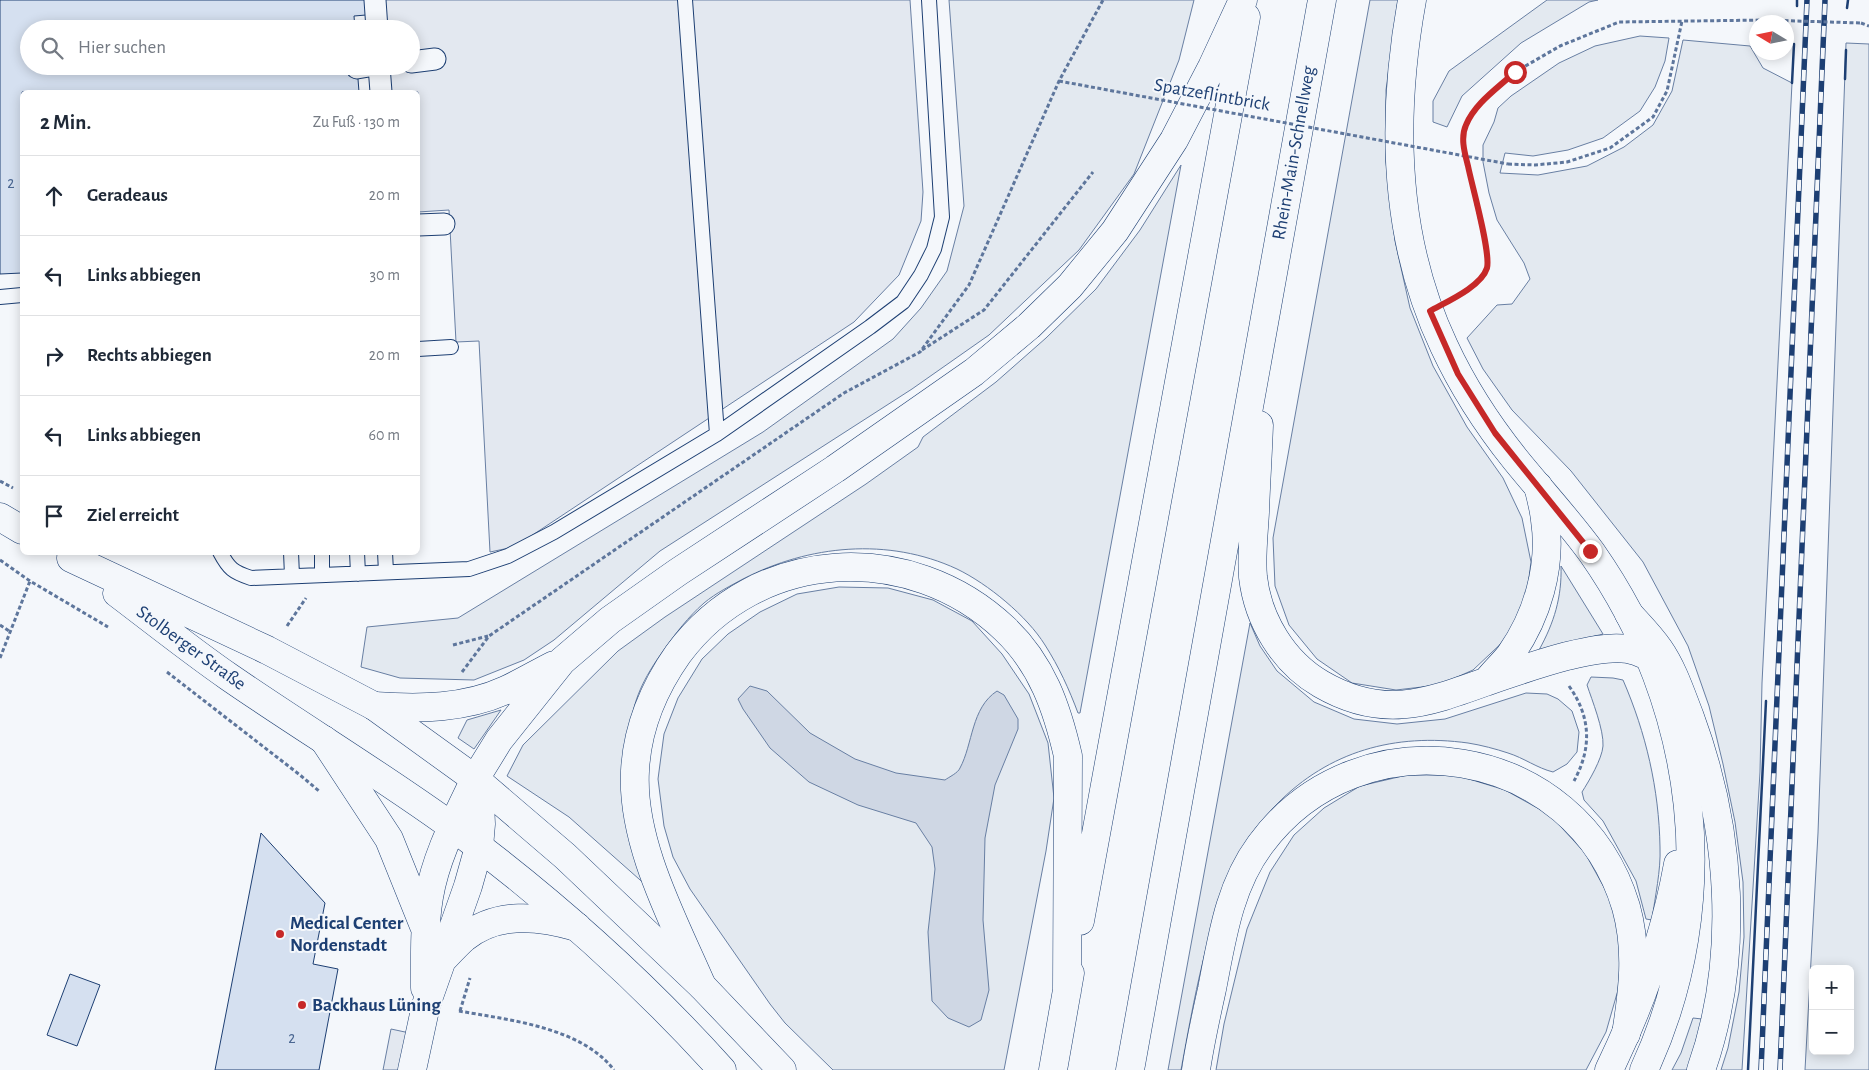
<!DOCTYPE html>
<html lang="de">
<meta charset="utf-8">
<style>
body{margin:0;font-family:"Alegreya Sans",sans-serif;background:#f2f2f3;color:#1f2937}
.controls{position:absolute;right:15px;bottom:15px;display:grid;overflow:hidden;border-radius:8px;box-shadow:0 2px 12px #0003}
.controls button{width:45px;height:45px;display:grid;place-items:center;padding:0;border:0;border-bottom:1px solid #e0e1e3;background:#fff;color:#1f2937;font:25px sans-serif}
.compass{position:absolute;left:1749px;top:15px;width:45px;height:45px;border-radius:50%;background:#fff;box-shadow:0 2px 12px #0003;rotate:280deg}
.stop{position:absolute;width:15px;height:15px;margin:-11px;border:4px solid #c62828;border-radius:50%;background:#fff}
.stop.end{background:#c62828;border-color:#fff;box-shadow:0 1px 5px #0008}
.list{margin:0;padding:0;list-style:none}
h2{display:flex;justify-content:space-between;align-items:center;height:65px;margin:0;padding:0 20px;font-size:21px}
h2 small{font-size:16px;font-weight:400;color:#747a83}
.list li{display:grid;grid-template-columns:32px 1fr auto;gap:15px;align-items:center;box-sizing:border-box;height:80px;padding:0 20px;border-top:1px solid #e0e1e3}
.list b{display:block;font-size:19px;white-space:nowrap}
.list em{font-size:16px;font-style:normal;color:#747a83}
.icon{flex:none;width:28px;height:28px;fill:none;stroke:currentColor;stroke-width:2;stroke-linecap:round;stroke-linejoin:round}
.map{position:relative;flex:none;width:1869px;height:1070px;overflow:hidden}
.search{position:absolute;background:#fff;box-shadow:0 2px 12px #0003;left:20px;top:20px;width:400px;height:55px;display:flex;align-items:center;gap:12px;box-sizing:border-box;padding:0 18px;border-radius:28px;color:#747a83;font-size:19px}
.panel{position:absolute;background:#fff;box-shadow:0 2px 12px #0003;left:20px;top:90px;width:400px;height:465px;border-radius:8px}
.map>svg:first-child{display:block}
.green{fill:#e3e9f0;stroke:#687fa3;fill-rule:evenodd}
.parking{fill:#e3e8f0;stroke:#687fa3}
.water{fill:#cfd7e4;stroke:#687fa3}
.building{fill:#d5e0f0;stroke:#1d3f73}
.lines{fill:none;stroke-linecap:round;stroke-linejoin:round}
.service-casing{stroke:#1d3f73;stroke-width:16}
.pedestrian-casing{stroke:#1d3f73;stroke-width:23}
.minor-casing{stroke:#1d3f73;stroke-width:29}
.secondary-casing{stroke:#1d3f73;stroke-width:29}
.motorway-casing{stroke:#1d3f73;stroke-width:29}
.path{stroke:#5e769c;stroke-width:3;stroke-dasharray:4 2.5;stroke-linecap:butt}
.service{stroke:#f4f7fb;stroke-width:14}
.pedestrian{stroke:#f4f7fb;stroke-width:21}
.minor{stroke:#f4f7fb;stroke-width:28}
.secondary{stroke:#f4f7fb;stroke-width:28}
.motorway{stroke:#f4f7fb;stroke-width:28}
.rail-casing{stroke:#1d3f73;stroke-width:5.5}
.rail{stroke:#f4f7fb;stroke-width:4;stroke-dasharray:11;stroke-linecap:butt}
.path-bridge{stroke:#5e769c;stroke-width:3;stroke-dasharray:4 2.5;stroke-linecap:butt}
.wall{stroke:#1d3f73;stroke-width:2.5}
.route{stroke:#c62828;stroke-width:6}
.poi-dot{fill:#c62828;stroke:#f4f7fb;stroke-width:2}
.labels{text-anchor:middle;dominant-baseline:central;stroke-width:4;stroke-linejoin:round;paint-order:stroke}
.number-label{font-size:16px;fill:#4b6792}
.street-label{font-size:19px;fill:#1d3f73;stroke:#f4f7fb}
.poi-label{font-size:19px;font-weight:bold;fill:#1d3f73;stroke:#f4f7fb;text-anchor:start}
</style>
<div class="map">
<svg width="1869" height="1070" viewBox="0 0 1869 1070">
<rect width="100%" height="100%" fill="#f4f7fb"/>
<path class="green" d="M949 0H1194L1179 60 1134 174 1079 250 989 335 912 389 660 551 554 640 524 660 474 680 400 678 361 667 367 627 458 618 763 432 893 339 921 308 947 271 964 206Z
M1370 0H1398L1386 90V162L1395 241 1410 308 1433 366 1467 427 1503 478 1522 518 1531 562 1526 600 1508 637 1473 670 1439 685 1396 690 1352 683 1317 659 1289 625 1275 586 1273 538Z
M1547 0H1598L1589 2 1521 43 1462 96 1447 127 1433 122V101L1449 71Z
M1640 36 1669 38 1665 61 1655 87 1640 111 1603 138 1568 150 1533 156 1505 153 1500 173 1538 175 1587 166 1624 147 1653 125 1672 91 1683 40 1750 46 1763 68 1792 83 1762 683 1760 772 1742 1070H1721L1728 1048 1739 992 1744 937 1743 882 1735 822 1723 764 1709 706 1688 646 1643 562 1571 471 1512 410 1483 369 1467 338 1497 305 1512 304 1530 279 1524 263 1497 220 1489 193 1483 162V145L1494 122 1498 108 1511 96 1559 63 1595 46Z
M1846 43 1869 44V1070H1805L1818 833ZM1813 969H1850V1051H1813Z
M1181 165 1080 713H1078C1069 689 1059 667 1045 645 1027 616 988 584 957 569 888 537 809 545 743 579 730 586 716 593 704 603 688 617 676 633 663 651 644 678 632 700 630 734L648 887 569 817 507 776 523 745 618 651 665 617 866 484 918 447 923 437 996 382 1046 338 1096 289 1140 230Z
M1561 566 1603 634 1539 650C1554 623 1562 597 1561 566Z
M839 587 888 588 933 600 972 621 1002 654 1029 694 1048 743 1054 798 1046 851 1004 1070H833L785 1023 770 1004 690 889 673 857 664 826 658 779 664 734 678 698 702 659 728 634 760 612 797 594Z
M1250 623 1260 646 1277 671 1314 702 1354 719 1397 724 1445 719 1526 693 1547 694 1558 699 1572 711 1579 732 1577 752 1567 764 1553 772C1537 768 1524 758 1508 753 1496 749 1481 745 1468 743 1395 733 1329 751 1277 804 1262 819 1246 838 1237 858 1207 925 1194 999 1181 1070H1168Z
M1591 677 1613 678 1623 680C1646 733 1659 789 1660 847 1661 871 1655 896 1652 920L1646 919 1636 881 1603 821 1584 800 1582 792C1589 781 1602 759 1603 746 1604 730 1592 700 1587 685Z
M501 710 474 749 458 738 467 720Z
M1407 775H1456L1505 790 1550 815 1585 853 1611 900 1622 944 1618 990 1606 1032 1586 1070H1216L1224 1024 1247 929 1270 872 1294 835 1324 808 1360 786Z
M1693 1018 1702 1019 1688 1070H1672L1681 1053Z"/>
<path class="parking" d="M382 0H910L923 192 921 221 899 275 854 322 519 544 509 548 490 552 479 341 456 342 449 210 418 212V92H388L386 66H411V29H384Z
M391 1029 419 1035 412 1070H383Z"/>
<path class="water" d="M750 686 767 691 810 733 855 759 896 773 945 780C949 777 958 773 960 768 973 744 971 708 997 691L1004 695 1018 719V729L995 785 985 838 983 920 989 990 981 1020 969 1027 948 1018 932 1001 928 932 935 869 932 847 916 823 858 805 809 782 770 748 743 709 738 699Z"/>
<path class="building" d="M0 0H365L366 15 354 16 355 29H29V66H357L359 92H22V273L0 274Z
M261 833 325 903 313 964 338 969 319 1070H215Z
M70 974 100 985 77 1046 47 1035Z"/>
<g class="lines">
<g class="service-casing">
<path id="service" d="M685 0 717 434
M0 297 22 295
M418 349 451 347
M220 552C229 569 233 572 251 578L469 569 508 556 554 532 717 434 870 327 903 302 921 275 934 249 942 217 929 0
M291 552 292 576
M322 552V575
M357 552 358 574
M385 552 386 572"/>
</g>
<g class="pedestrian-casing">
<path id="pedestrian" d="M375 0 377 29
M411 62 435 59
M379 66 381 92
M357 68 369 66
M418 225 444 224"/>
</g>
<g class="minor-casing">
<path id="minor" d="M324 740 389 839 424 926
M445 957C451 951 457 944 464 938 497 911 539 916 577 927
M425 988C425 958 424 927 429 897 436 855 457 817 475 779
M412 1070 426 1005 468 886 479 847 481 824 480 803 475 779"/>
</g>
<g class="secondary-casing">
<path id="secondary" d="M1412 0C1391 116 1393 238 1444 346 1463 387 1487 424 1515 459 1540 490 1568 520 1592 553 1699 706 1723 900 1644 1070
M0 517 22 530
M71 558 267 650 374 706 475 779 565 856 702 986 782 1070
M117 593C154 621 190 650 229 677 303 728 381 775 454 828 551 900 642 981 722 1070
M1609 1070C1641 1004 1665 936 1678 864"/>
</g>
<g class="motorway-casing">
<path id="motorway" d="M1259 425C1258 454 1256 483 1255 512 1254 533 1251 555 1253 577 1258 620 1283 662 1321 684 1383 720 1427 703 1488 681 1514 672 1540 663 1567 656 1584 652 1609 646 1627 649 1634 650 1641 653 1648 656
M1629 614C1639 625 1650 636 1659 649 1673 669 1681 694 1690 717 1731 828 1741 957 1701 1070
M1487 681C1494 672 1503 664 1510 655 1537 617 1552 567 1545 520 1544 509 1541 498 1538 486
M374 706C419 709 465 709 506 690 523 682 538 673 554 665
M475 779 499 740 562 661 610 620 678 572 835 469 974 372 1029 326 1070 286 1115 231 1174 140 1212 67 1243 0
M1080 921 1246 17
M702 986C674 921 631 843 635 771 637 729 654 688 678 654 757 547 910 539 1005 629 1042 664 1057 708 1068 756L1067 991
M1053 1070 1070 973
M1130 1070 1322 0
M1196 1070C1200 1043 1206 1016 1212 989 1222 938 1229 887 1260 845 1360 709 1577 743 1626 907 1638 950 1633 991 1626 1034"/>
</g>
<path class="path" d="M1861 23 1869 26
M1508 164 1535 165 1567 162 1610 148 1653 117 1667 91 1682 21
M1457 297 1477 282 1487 268 1486 248 1463 147 1465 127 1475 108 1515 72 1560 46 1619 22 1765 20
M922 350 984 310 1093 172
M0 481 13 488
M0 560 30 581 108 627
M0 625 9 631
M287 626 306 598
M453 645 488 636
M0 658 30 581
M167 672 300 775 319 791
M462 672 489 636 844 393 920 352 969 285 1059 81 1103 0
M1569 686C1591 717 1592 748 1574 781
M459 1011C509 1020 581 1027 614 1070
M460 1011 470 978"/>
<use href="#service" class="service"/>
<use href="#pedestrian" class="pedestrian"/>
<use href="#minor" class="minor"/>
<use href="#secondary" class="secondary"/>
<use href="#motorway" class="motorway"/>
<g class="rail-casing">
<path id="rail" d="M1761 1070 1807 0
M1780 1070 1825 0"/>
</g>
<use href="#rail" class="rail"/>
<path class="path-bridge" d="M1765 20 1861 23
M1059 81 1508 164"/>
<path class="wall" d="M1797 6V0
M1847 8 1848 0
M1845 79 1846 50
M1792 83 1794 44
M1748 1070 1766 701"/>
</g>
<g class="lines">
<path class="route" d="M1515 72C1498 88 1475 103 1466 125 1460 138 1465 154 1468 166 1472 186 1491 252 1487 268 1481 287 1446 302 1430 311L1458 374 1495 433 1590 551"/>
</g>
<g class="poi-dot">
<circle cx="280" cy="934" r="5"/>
<circle cx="302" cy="1005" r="5"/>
</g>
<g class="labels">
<g class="number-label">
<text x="11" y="183">2</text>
<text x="292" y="1038">2</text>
</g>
<g class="street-label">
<text transform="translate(1212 95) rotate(10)">Spatzeflintbrick</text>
<text transform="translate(1294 153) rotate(-80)">Rhein-Main-Schnellweg</text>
<text transform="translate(191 648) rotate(36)">Stolberger Straße</text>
</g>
<g class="poi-label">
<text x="290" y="923">Medical Center<tspan x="290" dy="22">Nordenstadt</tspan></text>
<text x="312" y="1005">Backhaus Lüning</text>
</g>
</g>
</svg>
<div class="controls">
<button>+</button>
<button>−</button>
</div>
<svg class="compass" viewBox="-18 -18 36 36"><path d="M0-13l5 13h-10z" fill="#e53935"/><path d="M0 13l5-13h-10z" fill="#747a83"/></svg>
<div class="stop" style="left:1515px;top:72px"></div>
<div class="stop end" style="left:1590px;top:551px"></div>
<div class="search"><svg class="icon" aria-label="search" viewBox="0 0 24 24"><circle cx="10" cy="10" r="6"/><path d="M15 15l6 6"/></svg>Hier suchen</div>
<section class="panel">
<h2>2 Min.<small>Zu Fuß · 130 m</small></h2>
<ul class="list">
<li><svg class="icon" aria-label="ahead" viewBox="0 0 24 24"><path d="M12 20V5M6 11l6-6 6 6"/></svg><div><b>Geradeaus</b></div><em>20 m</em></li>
<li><svg class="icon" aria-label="left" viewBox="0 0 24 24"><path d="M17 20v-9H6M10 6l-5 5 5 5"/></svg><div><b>Links abbiegen</b></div><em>30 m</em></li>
<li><svg class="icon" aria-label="right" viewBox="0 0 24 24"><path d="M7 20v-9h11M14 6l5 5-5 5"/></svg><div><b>Rechts abbiegen</b></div><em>20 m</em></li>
<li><svg class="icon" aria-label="left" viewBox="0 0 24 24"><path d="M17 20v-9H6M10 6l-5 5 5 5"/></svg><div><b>Links abbiegen</b></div><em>60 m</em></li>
<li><svg class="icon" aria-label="arrive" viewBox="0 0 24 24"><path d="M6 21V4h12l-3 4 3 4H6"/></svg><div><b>Ziel erreicht</b></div></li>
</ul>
</section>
</div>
